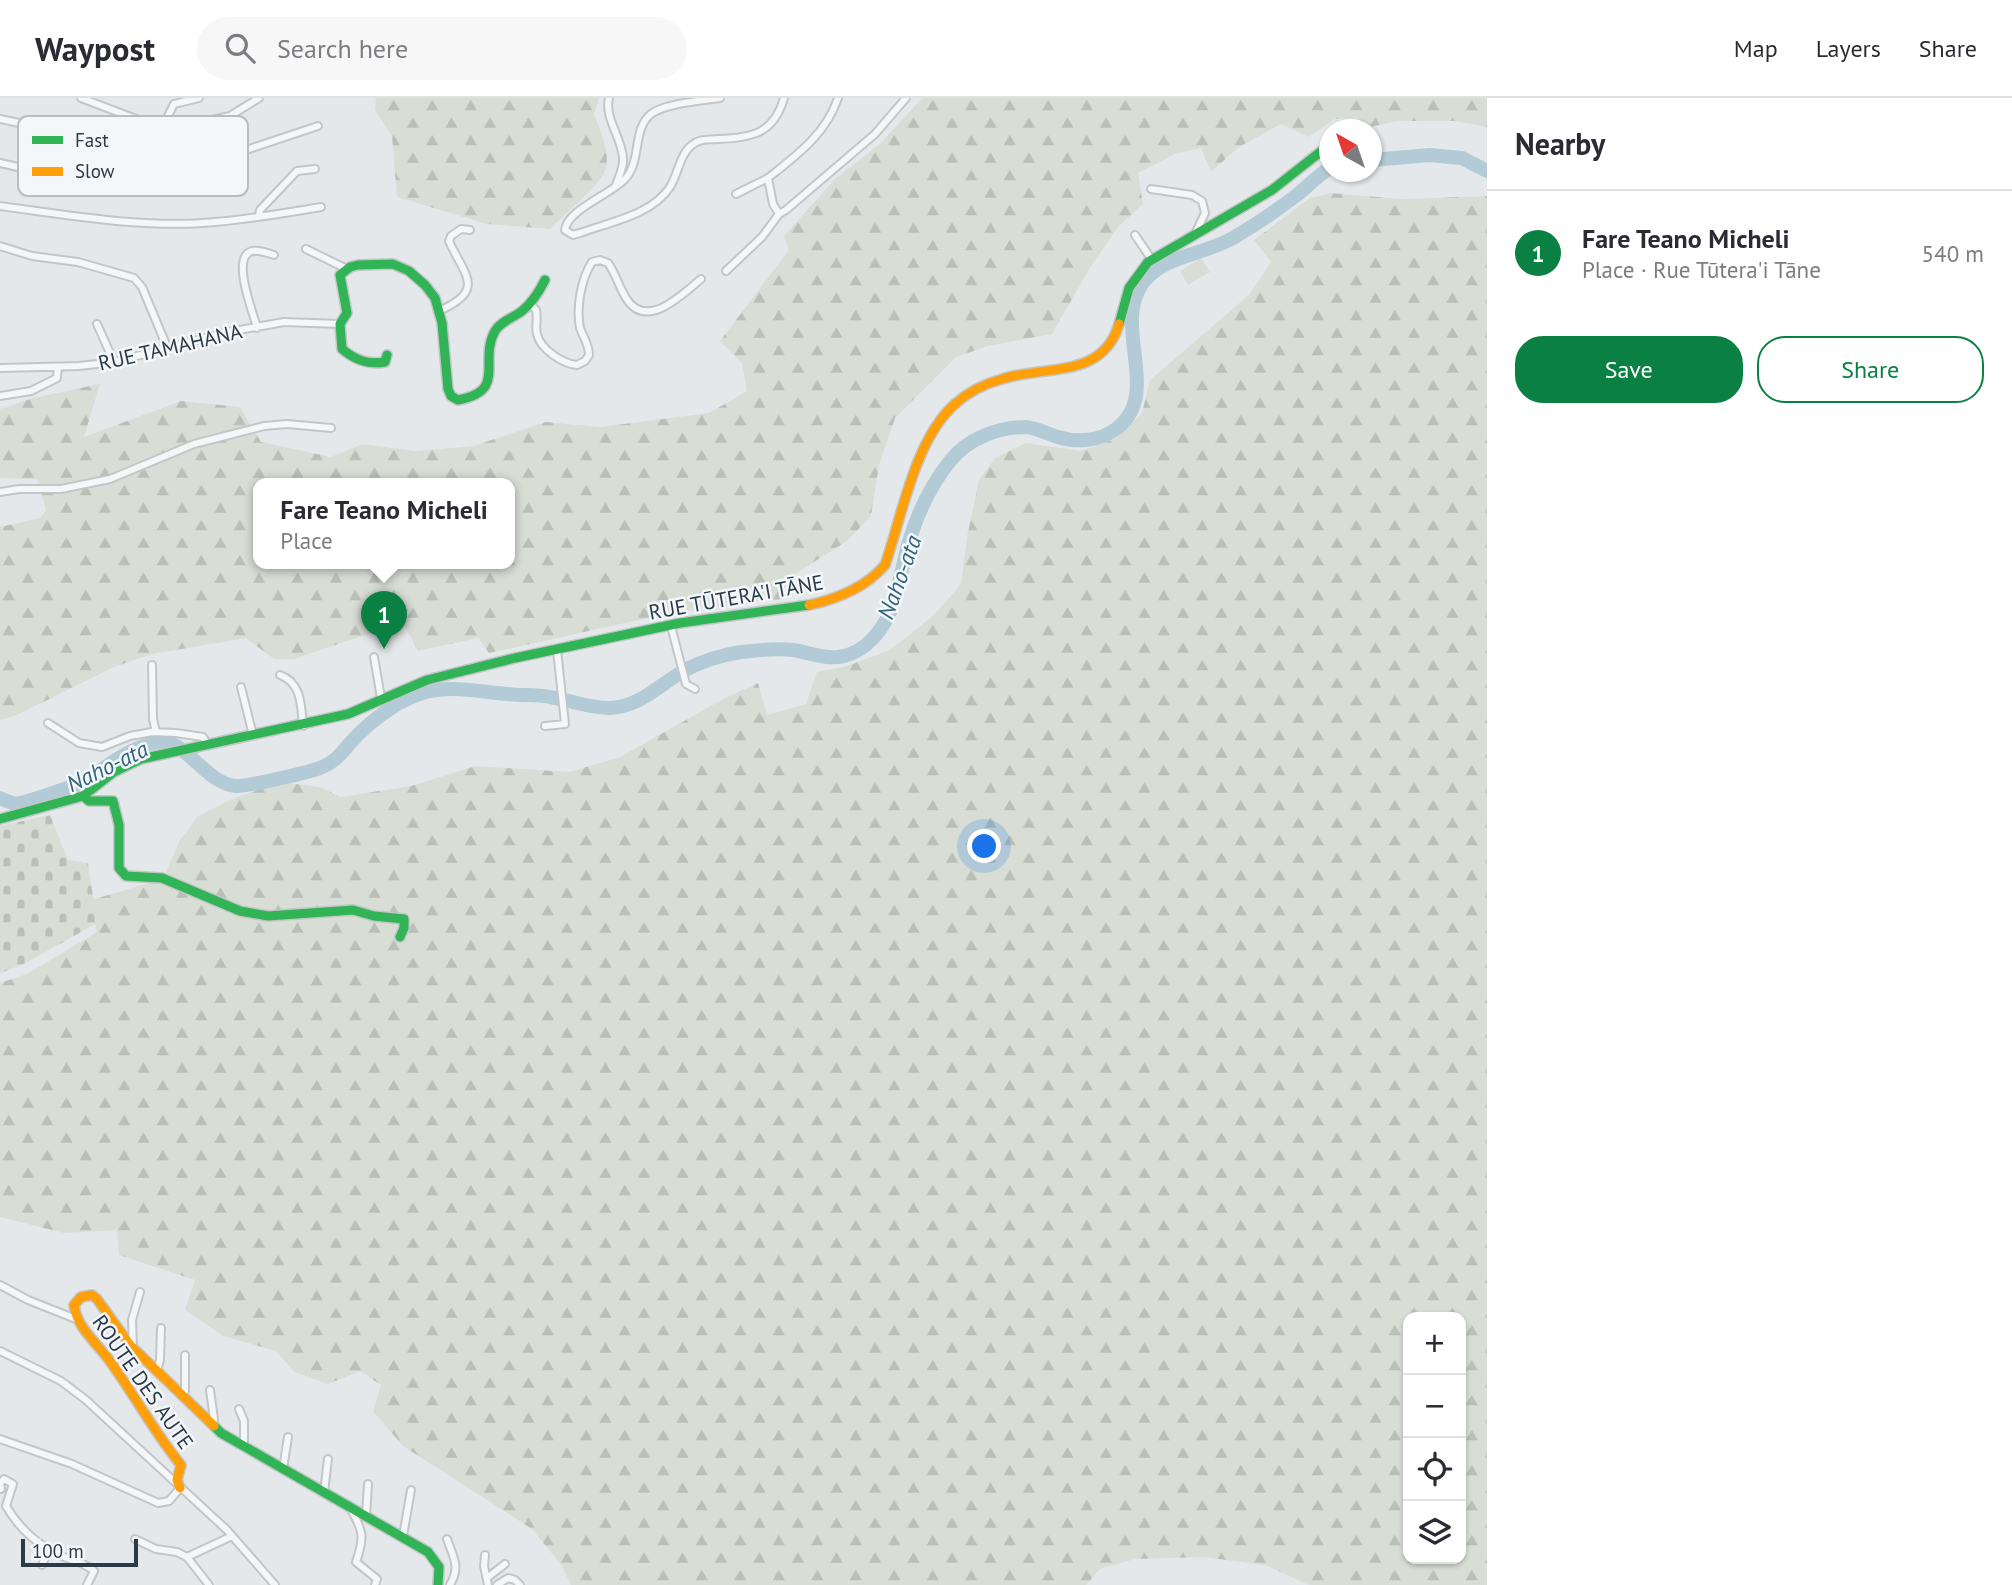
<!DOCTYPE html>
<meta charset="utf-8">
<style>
body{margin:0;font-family:"PT Sans",sans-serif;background:#f7f7f7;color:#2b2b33}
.controls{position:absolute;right:21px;bottom:21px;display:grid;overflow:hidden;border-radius:14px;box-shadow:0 2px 5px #0004}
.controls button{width:63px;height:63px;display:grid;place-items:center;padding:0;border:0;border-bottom:2px solid #e1e1e2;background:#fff;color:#2b2b33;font:35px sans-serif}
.compass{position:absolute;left:1319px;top:21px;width:63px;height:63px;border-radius:50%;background:#fff;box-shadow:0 2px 5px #0004;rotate:320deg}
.scale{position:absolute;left:21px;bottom:18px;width:117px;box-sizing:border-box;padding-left:7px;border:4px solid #2a3a46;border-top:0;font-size:19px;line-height:24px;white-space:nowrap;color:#2a3a46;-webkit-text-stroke:5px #f4f7f9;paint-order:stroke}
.you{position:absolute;left:985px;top:749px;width:24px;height:24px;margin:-18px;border:5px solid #fff;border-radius:50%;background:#1a73e8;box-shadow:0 0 0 10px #1a73e833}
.badge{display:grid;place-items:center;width:46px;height:46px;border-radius:50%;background:#0b8043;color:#fff;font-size:23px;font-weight:700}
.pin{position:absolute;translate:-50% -58px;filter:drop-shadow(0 2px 4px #0008)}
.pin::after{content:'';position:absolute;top:37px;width:24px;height:21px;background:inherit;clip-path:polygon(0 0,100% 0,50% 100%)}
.popup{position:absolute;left:253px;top:380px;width:262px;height:91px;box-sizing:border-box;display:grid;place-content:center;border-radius:14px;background:#fff;filter:drop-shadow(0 2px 5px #0005);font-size:23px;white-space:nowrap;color:#7c7c81}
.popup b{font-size:26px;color:#2b2b33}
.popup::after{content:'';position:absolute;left:50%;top:100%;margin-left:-14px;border:14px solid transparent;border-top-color:#fff}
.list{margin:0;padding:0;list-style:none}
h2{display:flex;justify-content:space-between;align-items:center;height:91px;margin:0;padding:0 28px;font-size:30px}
h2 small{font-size:23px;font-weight:400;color:#7c7c81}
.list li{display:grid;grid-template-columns:46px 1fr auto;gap:21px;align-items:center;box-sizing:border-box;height:126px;padding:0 28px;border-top:2px solid #e1e1e2}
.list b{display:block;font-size:26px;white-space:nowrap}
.list p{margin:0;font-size:23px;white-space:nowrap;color:#7c7c81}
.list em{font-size:23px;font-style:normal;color:#7c7c81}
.actions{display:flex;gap:14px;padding:21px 28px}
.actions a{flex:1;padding:16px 0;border:2px solid #0b8043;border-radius:28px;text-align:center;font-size:24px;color:#0b8043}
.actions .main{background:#0b8043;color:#fff}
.icon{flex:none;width:38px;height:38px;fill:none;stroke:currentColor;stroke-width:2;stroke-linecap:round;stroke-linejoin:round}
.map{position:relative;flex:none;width:1487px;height:1487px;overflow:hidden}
header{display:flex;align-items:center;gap:42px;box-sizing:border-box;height:98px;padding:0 35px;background:#fff;border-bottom:2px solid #e1e1e2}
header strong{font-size:33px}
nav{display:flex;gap:38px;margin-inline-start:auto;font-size:24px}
.search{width:490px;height:63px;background:#f7f7f7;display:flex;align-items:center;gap:18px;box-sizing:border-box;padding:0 24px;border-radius:38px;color:#7c7c81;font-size:26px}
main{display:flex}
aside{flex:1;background:#fff}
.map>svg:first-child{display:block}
.forest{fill:url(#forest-firs);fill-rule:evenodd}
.cemetery{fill:url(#cemetery-stones)}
.garden{fill:#d8ded5}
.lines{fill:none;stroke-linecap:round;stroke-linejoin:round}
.river{stroke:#b3cbd6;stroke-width:14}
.street-casing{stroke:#c3c6c8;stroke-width:10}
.fast-casing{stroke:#c3c6c8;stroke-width:12}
.slow-casing{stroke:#c3c6c8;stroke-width:12}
.street{stroke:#f5f6f7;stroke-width:6}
.fast{stroke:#30b455;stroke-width:9}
.slow{stroke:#ff9f0a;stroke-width:9}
.labels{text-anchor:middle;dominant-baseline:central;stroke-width:5;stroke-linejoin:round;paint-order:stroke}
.street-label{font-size:21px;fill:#2a3a46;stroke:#f4f7f9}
.water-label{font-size:23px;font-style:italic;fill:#31637c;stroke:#f4f7f9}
.key{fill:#f4f7f9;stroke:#b7bec3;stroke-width:2}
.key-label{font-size:19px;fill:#2a3a46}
</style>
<header>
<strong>Waypost</strong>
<div class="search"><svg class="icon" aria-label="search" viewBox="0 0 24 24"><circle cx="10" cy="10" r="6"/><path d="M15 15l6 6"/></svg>Search here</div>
<nav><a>Map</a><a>Layers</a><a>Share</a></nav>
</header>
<main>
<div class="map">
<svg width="1487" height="1487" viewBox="0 0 1487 1487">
<defs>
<pattern id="forest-firs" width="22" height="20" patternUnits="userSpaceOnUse" patternTransform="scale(1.75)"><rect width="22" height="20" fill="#d8ded5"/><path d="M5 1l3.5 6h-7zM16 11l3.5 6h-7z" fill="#babfb8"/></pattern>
<pattern id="cemetery-stones" width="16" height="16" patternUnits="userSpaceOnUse" patternTransform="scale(1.75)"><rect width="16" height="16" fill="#d8ded5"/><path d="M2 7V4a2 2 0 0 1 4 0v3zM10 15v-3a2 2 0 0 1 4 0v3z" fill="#babfb8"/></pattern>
</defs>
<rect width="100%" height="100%" fill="#e5e8ea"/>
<path class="forest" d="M376 0H599L594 17C600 31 610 54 606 70 603 85 562 119 550 131L487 126 397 99 392 38 375 12Z
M922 0H1487V29L1454 23H1397L1361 31 1358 19 1335 21 1309 39 1281 26 1239 49 1211 74 1201 50 1175 56 1138 75 1143 106 1118 129 1091 168 1052 236 988 248 956 259 895 320 879 367 871 418 847 443 787 481 783 501C684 507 586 535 489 555L478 540 418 553 405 528 374 534 294 561H274L246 540 152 556 114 569 17 617 0 622V429L40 420 46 412 37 381 0 380V311L33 300 100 286 84 339 181 303 240 309 261 344 331 359 362 346 416 353 473 348 546 324 600 329 709 315 747 293 742 265 720 243 789 152 784 138 835 81 880 46ZM258 385H510V465H258Z
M1330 95 1403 101 1487 98V1487H1309L1265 1467 1203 1459 1135 1461 1100 1471 1086 1487H571L562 1468 532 1431 403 1348 373 1313 381 1287 360 1273 328 1286 294 1274 276 1253 223 1238 185 1212 195 1182 119 1157 117 1132 64 1135 0 1119V885L27 876 97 834 91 802 163 781 180 742 198 718 230 702 280 684 320 689 341 699 411 688 476 668 569 674 620 659 725 600 758 585 767 617 806 606 817 574 847 568 890 552 934 517 961 486 967 439 979 382 995 360 1026 345 1081 353 1115 341 1142 315 1150 282 1250 196 1271 164 1254 142 1310 100ZM1408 1219H1461V1461H1408Z"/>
<path class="cemetery" d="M50 717 68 762 88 765 97 825 24 866 0 875V728Z"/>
<path class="garden" d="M1201 160 1210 174 1188 187 1180 173Z"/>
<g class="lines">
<path class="river" d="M1372 62 1429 57 1462 60 1487 73
M0 700C1 701 15 706 16 706 25 705 73 689 81 684 107 670 127 650 157 644 185 639 204 685 236 688 247 689 308 674 320 670 336 664 341 655 352 643 371 622 402 599 430 593 457 588 481 594 507 596 521 598 536 596 550 599 569 602 589 610 609 610 640 609 659 587 685 572 702 563 722 557 741 554 757 552 777 550 793 552 821 557 839 568 866 547 897 521 898 483 908 447 917 416 930 388 950 363 967 341 998 329 1026 329 1037 330 1048 336 1058 339 1077 345 1100 343 1116 331 1163 296 1112 230 1142 186 1163 157 1204 157 1233 140 1254 128 1277 112 1297 97 1308 88 1317 78 1330 70"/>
<g class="street-casing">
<path id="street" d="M81 0 144 24 164 26 203 24 230 18 259 0
M609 0C604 20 622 40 623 60 624 69 619 78 616 87
M720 0C701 3 666 5 651 16 632 31 642 63 625 81 611 96 567 112 565 132L573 137 580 135C610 124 652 117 670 89 678 76 680 56 692 47 700 40 709 42 718 41 751 40 774 36 784 0
M838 0C826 36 797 57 768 80L773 106 779 116 786 112 875 36 906 0
M0 21 47 31 83 41 123 56 155 62H216L318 28
M164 26 174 6 199 0
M0 65 110 90 131 91
M1151 91 1192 97 1202 103 1205 115 1195 136
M736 96 768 80
M0 108C67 117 147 131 215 124 250 121 286 115 321 109
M259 117 260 112 297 73 315 71
M1135 137 1152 162
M0 148 32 158 78 164 134 180 142 189 167 249
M306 151 347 171
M726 173 762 139 779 116
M530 206 536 212C538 220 535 228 537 236 540 251 563 266 577 267L585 263 589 257C589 246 583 239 580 230 576 210 581 181 592 164L600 162 608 165C616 176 619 189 626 200 646 233 682 197 701 181
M439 213C487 192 464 177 449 143L451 138 461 131 470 132
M97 226 114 264
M257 230C254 216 230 159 252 153 258 152 268 155 274 157
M0 270 79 268 114 264 228 234 284 224 340 226
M0 298 31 293 57 280 58 269
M0 394 19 391H61L110 381 194 346 264 328 287 326 331 330
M671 528 686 586 695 591
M374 559 381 600
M152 567 153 621 156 634
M280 577C302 585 301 608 303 628
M241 589 253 637
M48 625 79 645 102 649 130 638 152 634 176 635 203 639 208 647
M545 628 565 626 557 552
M0 1187 28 1202 76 1221
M133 1250 132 1222 140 1194
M0 1253 61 1283 86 1302 227 1432 275 1487
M157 1273 160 1262 161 1230
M210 1292 214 1321 213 1328
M182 1298 185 1293V1257
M239 1311 244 1323V1349
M0 1341 72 1366 158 1405 169 1403 180 1390
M283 1371 288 1339
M1 1391 0 1385 4 1381 13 1386 6 1408C20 1432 38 1448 64 1459 74 1463 85 1465 94 1473L87 1487
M324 1394 328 1361
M350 1410C363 1432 365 1439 356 1464L377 1481 375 1487
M366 1418 368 1386
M403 1438 411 1392
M135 1441 156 1451 177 1454 187 1459
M447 1441C453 1459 461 1468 450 1487
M485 1457 484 1468 488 1487
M42 1467 49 1452
M487 1480 505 1466
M209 1487 187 1459 232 1438
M497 1487 508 1480 515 1482 520 1487"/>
</g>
<g class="fast-casing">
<path id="fast" d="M1119 226 1129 190 1148 164 1272 92 1324 51 1330 50
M387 257 385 264C368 267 355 262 342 251L340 226 347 215 340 177 350 169 358 167 393 166 409 173 425 187 435 200 442 225 448 291 451 298 458 302C508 293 478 263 495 233 501 223 513 220 522 213 532 205 539 194 545 182
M83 698 89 703H113L119 727V770L126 778 162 780 240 813 268 818 353 812 374 818 404 821V830L400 839
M0 721 83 698 114 674 141 661 348 616 427 582 515 560 680 525 809 507
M214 1328 221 1335 428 1454 439 1469 438 1487"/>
</g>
<g class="slow-casing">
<path id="slow" d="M809 507C837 501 866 489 885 467 902 418 915 341 955 306 969 293 984 286 1002 281 1046 267 1103 281 1119 226
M180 1390 177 1382 181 1367C154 1334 134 1296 109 1262 96 1244 77 1230 74 1207L81 1199 92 1197 97 1201 130 1247 214 1328"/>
</g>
<use href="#street" class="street"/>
<use href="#fast" class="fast"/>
<use href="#slow" class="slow"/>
</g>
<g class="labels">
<g class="street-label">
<text transform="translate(170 249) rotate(-13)">RUE TAMAHANA</text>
<text transform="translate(736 499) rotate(-10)">RUE TŪTERA'I TĀNE</text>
<text transform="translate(143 1284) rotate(55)">ROUTE DES AUTE</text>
</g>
<g class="water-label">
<text transform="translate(899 479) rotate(-70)">Naho-ata</text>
<text transform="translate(107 668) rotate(-26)">Naho-ata</text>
</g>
</g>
<rect x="18" y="18" width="230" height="80" rx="10" class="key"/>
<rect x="32" y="38" width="31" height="8" fill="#30b455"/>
<rect x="32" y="69" width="31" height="9" fill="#ff9f0a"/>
<g class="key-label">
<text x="75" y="49">Fast</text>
<text x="75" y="80">Slow</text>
</g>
</svg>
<div class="controls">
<button>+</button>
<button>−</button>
<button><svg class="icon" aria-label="locate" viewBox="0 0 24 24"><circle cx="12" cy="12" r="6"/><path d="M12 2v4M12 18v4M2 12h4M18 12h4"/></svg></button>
<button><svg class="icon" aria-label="layers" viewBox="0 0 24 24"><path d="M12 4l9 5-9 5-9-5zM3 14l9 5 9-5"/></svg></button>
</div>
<svg class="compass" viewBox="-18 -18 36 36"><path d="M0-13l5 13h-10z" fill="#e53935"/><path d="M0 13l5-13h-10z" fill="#7c7c81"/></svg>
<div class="scale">100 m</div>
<div class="you"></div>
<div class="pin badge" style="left:384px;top:551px">1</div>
<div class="popup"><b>Fare Teano Micheli</b>Place</div>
</div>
<aside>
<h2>Nearby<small></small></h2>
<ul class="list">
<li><span class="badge">1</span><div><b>Fare Teano Micheli</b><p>Place · Rue Tūtera'i Tāne</p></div><em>540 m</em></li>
</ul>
<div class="actions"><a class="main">Save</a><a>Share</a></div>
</aside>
</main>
